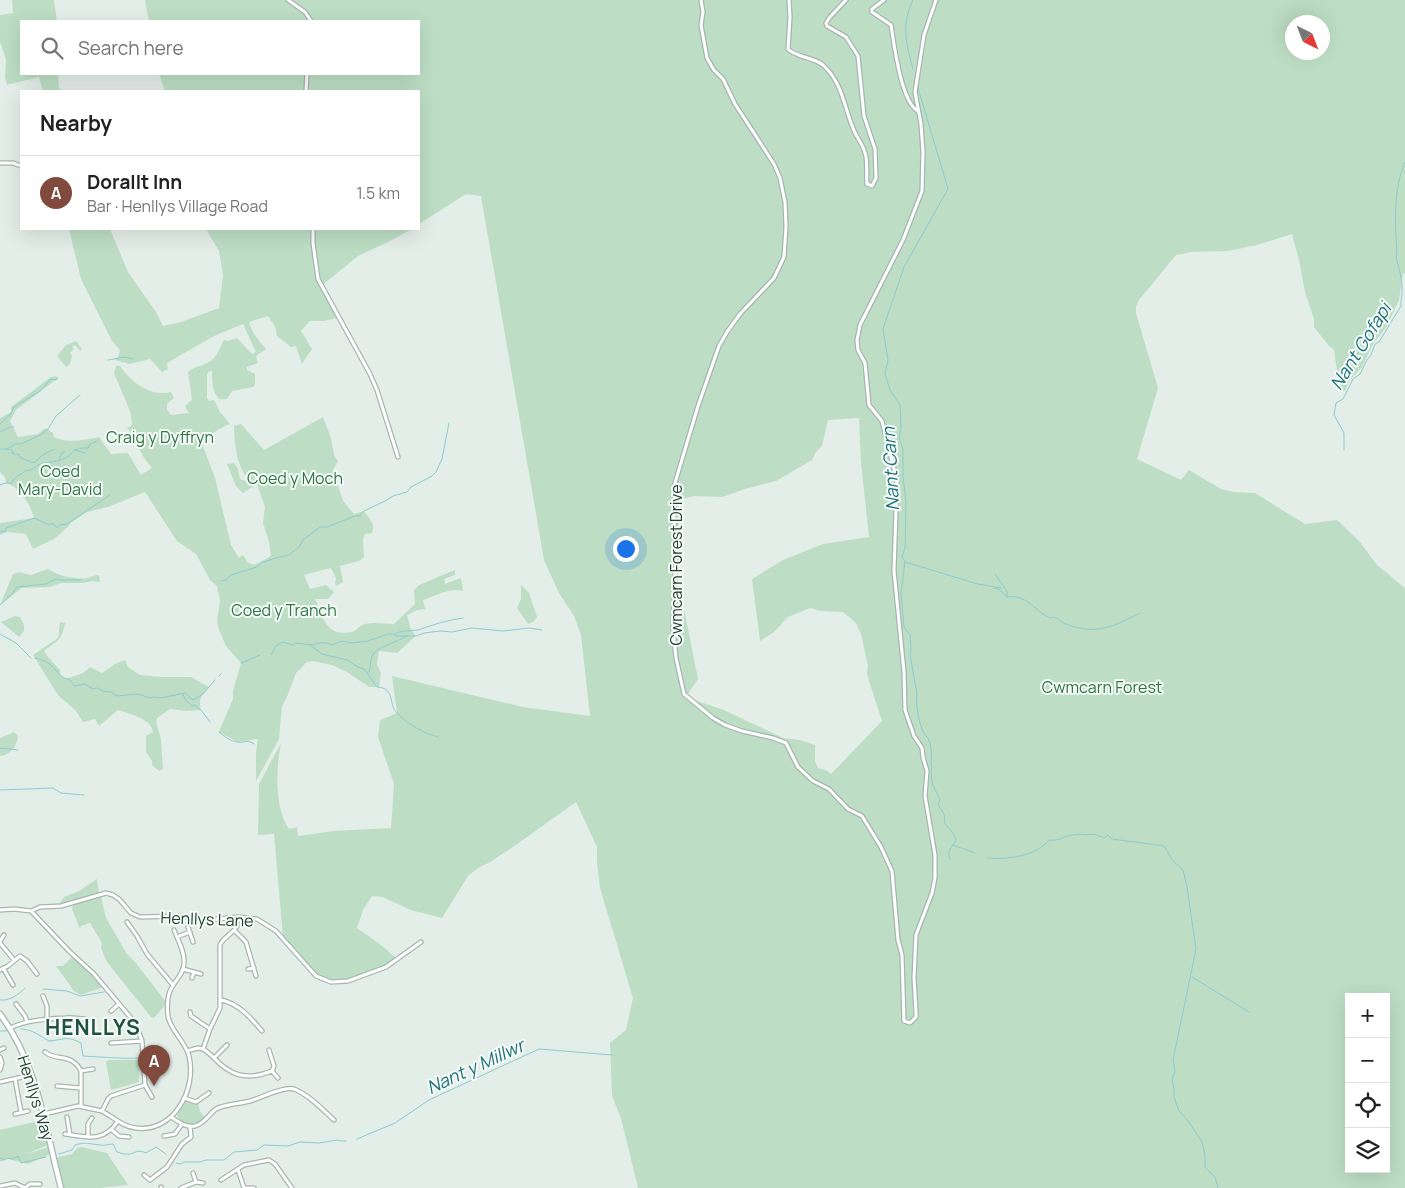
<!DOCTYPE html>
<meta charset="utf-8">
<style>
body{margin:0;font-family:Manrope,sans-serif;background:#f2f2f2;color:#222}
.controls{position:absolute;right:15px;bottom:15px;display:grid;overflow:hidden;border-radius:0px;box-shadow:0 5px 20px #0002}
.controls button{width:45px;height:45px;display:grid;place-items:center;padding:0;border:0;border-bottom:1px solid #e0e0e0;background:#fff;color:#222;font:25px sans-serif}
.compass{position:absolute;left:1285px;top:15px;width:45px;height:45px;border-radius:50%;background:#fff;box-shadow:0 5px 20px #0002;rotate:138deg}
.you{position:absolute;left:625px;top:548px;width:18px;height:18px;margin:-12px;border:4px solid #fff;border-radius:50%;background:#1a73e8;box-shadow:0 0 0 8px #1a73e833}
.badge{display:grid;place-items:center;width:32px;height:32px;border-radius:50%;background:#804a3d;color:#fff;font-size:16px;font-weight:700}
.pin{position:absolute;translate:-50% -41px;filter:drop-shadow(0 1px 2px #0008)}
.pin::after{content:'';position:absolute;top:26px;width:18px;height:15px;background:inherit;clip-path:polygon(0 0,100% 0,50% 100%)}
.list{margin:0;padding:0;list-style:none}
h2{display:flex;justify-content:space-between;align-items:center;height:65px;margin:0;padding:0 20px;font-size:21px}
h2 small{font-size:16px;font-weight:400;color:#767676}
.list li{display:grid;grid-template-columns:32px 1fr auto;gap:15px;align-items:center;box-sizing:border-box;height:75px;padding:0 20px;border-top:1px solid #e0e0e0}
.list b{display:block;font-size:19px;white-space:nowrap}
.list p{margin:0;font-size:16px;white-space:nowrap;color:#767676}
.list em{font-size:16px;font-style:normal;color:#767676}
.icon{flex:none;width:28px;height:28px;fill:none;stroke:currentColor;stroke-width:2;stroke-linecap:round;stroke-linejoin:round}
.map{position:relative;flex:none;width:1405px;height:1188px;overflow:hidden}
.search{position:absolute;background:#fff;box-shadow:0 5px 20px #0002;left:20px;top:20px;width:400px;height:55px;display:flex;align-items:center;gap:12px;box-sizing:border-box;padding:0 18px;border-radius:0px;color:#767676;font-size:19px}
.panel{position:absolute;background:#fff;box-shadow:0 5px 20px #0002;left:20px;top:90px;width:400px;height:140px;border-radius:0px}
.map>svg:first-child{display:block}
.green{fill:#bddec4;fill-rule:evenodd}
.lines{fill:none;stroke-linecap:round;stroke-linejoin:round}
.stream{stroke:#8ccbd2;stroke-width:1}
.street-casing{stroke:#a6b6b0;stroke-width:5.5}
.secondary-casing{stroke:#a2b9b0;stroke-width:7}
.street{stroke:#fff;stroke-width:3}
.secondary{stroke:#fff;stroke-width:4.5}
.labels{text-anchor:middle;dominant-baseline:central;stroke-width:4;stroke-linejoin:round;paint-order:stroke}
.park-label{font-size:16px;fill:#2d7645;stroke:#f5faf7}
.street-label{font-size:16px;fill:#233f36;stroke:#f5faf7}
.water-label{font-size:18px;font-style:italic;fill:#1d717c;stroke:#f5faf7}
.district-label{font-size:21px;font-weight:bold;letter-spacing:1px;fill:#1f5242;stroke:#f5faf7}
</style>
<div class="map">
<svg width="1405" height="1188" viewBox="0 0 1405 1188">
<rect width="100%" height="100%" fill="#e4eee9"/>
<path class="green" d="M12 0H54L57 21H21V74H58L59 88H61L58 91H43L39 77 7 85 5 77 6 59 0 42V15L13 13Z
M145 0H1405V274L1403 273 1399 300 1387 326 1373 344 1362 367 1349 381 1345 391 1340 390 1334 350 1329 346 1314 327V319L1305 292 1299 260 1292 234 1257 245 1228 251 1191 252 1176 255 1139 300 1136 306V313L1158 388 1137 459 1181 480 1189 470 1221 489 1233 492 1255 493 1305 524 1337 520 1359 541 1377 565 1405 588V1188H638L621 1118 612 1096 610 1043 626 1030 633 998 600 888 597 862V847L576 802 513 847 490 862 478 868 468 876 442 918 411 910 382 897 372 896 363 910 357 928 381 945 397 959 386 967 348 981 330 980 315 974 283 937 274 834 258 835 259 784 281 743C276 768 274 807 289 829L297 827 298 836 333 831 391 828 394 784 378 737 380 720 397 713 392 676 523 707 590 716 581 635 574 616 559 593 544 560 481 196 466 194 419 224V91H165L159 74H419V21H149ZM1292 22H1322V52H1292ZM859 418 861 463 869 537 823 544 783 560 752 579 760 641 774 632 788 617 810 608 821 611 843 612 856 623 861 634 868 666 867 673 869 681 882 721 831 774 826 770 818 768 815 761V745L800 740 783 738 724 710 697 701 688 694 698 679 680 589H677L679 500 694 496 722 497 745 489 776 481 812 460 816 452 822 446 828 420ZM1349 997H1386V1169H1349Z
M69 229H110L128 272 156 312 163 326 181 322 219 308 223 275 219 251 206 229H412L390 241 358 256 320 287 338 318 324 321H310L301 331 312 349 302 364 296 346 291 347 277 336 275 326 268 316 249 322C251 332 259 341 266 349L256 356 258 363 247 367V370L255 374V384L253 387 232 391 227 399C212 403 212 381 212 371H210L207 374V398L209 401 214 400 220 412 230 424C219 428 211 435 201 441L215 478 231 545 239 558 242 555 244 556 247 562 254 565 271 556 269 542 263 523 265 507 257 484 243 493 236 486 227 464 234 463 238 469 240 479 245 481 247 479C236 460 235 448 234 426L241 424 264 450 323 417 331 438 334 455 338 461 333 470 343 501 354 514 364 511C369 519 376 523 372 533L365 534 363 539 364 557 359 561 340 566 343 582 336 586 335 583 336 578 331 568 304 575 310 589 326 585 334 592 328 599H315C323 617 326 637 351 632 357 631 360 625 365 624 374 622 385 624 394 624L415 604 414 590 419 585 455 570V575L444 579 445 584 461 578 463 591C451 587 435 596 423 600L425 609 417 610 407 615 411 630 416 636 397 653 379 651 377 665 381 673 379 687H369L347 672 332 665 312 661 306 663 296 673 287 697 282 706 279 739 256 781V752L258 739 238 742 219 732 233 699V691L241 663 226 646 219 630 217 622 220 600 217 586 210 580 196 554 177 541 145 492 108 507 87 512 69 524 70 525 54 539 33 549 26 534 7 532 0 535V523L34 518C30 504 20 487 6 483L5 477 0 472V418L11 412V407L51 377 56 376 58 378 16 410 10 421 18 437 38 434 45 428 53 433 54 437C68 444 84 440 99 437L111 454 128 453 141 475 152 468C141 456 136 441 127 427H131L132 423 130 411 114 373 116 366H120C131 382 150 397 171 392L174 398 167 404V410L171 415 189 413 185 406 192 400 188 372C195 365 207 366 214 358 218 354 221 345 224 340L228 341 237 338 252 354 256 352 243 324 214 336 167 363 168 369 162 372 150 359 129 364 115 360 118 357 120 350 112 341 81 279Z
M76 341 82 349 80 351 75 345 72 347 74 349 70 353 72 356 70 364 66 367 57 356 66 345Z
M48 569C59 576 75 580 87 578 91 577 95 575 99 575L100 582 93 581 83 583H61L50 587 22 588 0 605 13 574 19 572 31 575Z
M521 585 529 593 537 617 534 621 528 624 517 608 521 599Z
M15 616 20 617 24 625V631L19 637 1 622Z
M60 622 65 623C61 643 58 639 44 651L48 657 60 670V676L66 679 83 673 90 667 102 673 115 664 125 660 128 667 140 675 161 677H191L209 687C202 695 198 698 201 710L186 711 170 709 157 718 156 722 161 739 163 769 159 771 152 765V761L146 752V736L153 732C151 718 129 714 118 710L99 726 95 719 83 722 76 711 58 695 33 655 58 638Z
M14 732 18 736C17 746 11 755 0 756V738Z
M97 879 99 893 59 904 64 897 79 891Z
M101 896 106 918 127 954 136 963 166 1002V1004L154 1018 151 1017 107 962 101 948 102 943 90 923 81 926 80 929 72 909 73 905Z
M72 957 94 975 103 987 81 995 74 991 56 966H63Z
M108 1060H140L139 1082 111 1090 106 1062Z
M186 1102 198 1103 200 1111 205 1118C196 1125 182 1128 177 1115Z
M42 1120 48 1145 24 1155 48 1147 50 1154 28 1164 8 1159 0 1162V1130Z
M81 1147 107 1153 128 1185 100 1188H64L56 1158 72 1154 77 1148Z"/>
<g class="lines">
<path class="stream" d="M913 69C906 44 901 24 913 0
M918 88 948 189 904 267 883 329 888 360 885 374 890 390 900 405 901 427 899 438 903 449V476L906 504 905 548 902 557 905 561 901 593 904 627 910 635 911 649 910 655 917 694C915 700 919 722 922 729 924 734 928 737 930 743 933 755 930 770 932 782 934 789 938 794 940 800L938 804 944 814 945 824 953 833 956 840C952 848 946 850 950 859
M108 360 125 357 133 359
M0 424 11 414 14 407 40 391 51 379 56 380 58 378
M0 432 10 427H14
M0 449H7L15 444H21L42 434 48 429 56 416 80 395
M7 449 12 450 13 454H18L21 458 34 463C39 457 47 452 55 449
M74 450 85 453
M1344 450V433L1334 415 1336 403 1343 399 1353 379 1360 374 1367 360 1371 355 1375 344 1379 342 1401 306C1400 301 1402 299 1402 294 1403 281 1399 269 1396 257L1397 253C1395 222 1393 191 1405 162
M59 460 61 454 65 451
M0 485 6 483H12C14 476 20 476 25 471 33 471 36 465 43 463 49 462 57 462 63 459 75 455 68 448 88 448L90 444 97 441
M0 533 2 531 5 532 6 528 34 518 47 524H54L57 528 60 525 67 524 110 495
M905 562 978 584 1001 588
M995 574 1007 591V597C1026 594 1033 609 1048 617 1052 619 1051 616 1056 618 1059 619 1062 622 1066 624 1096 636 1114 626 1140 613
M221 581 226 580 231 575 257 567 261 563 276 558 289 555 299 547 303 540 320 527H327L355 516H359L364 511 385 501 393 496 407 492 411 487 432 476 436 472 442 459 449 423
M993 588 999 589 1006 596
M0 605 12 594 17 587 46 584 56 579 60 580H81
M0 634 16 643 31 658
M395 634C402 629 413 632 421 629 435 624 448 620 463 618
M310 645 322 654 347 660 358 667 364 669 377 687C396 688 388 705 397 713 409 725 423 733 438 737
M271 655 276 646 282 642 293 645 295 643 313 645C319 642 327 642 332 645L342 641 351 643 368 641 388 634H395L396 636H416L424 633 440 631 452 632 472 628 503 631 529 628 542 630
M35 658C56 661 57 679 69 679L75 686 85 684 93 689 98 688 102 691 111 692 117 696 138 694 150 698 153 697 161 698 185 693 193 700 203 694 215 680
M241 663 260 655
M367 672H369C371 667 370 661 372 656 376 647 398 642 407 636
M219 676 221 674
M183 694 185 699 192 706 194 705 201 710 210 722
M219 732C224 736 231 742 238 742 245 743 248 739 254 744
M0 748 18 750
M0 790 53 788 61 793 84 795
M953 845 975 853
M988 858C1007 860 1036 856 1049 840 1062 841 1062 836 1073 835 1080 833 1085 836 1094 834L1104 838 1108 835 1112 839 1164 846 1173 861 1183 870 1187 887 1196 949 1173 1060 1175 1071 1172 1079 1174 1089V1097L1179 1111 1189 1122 1202 1142 1205 1155V1167L1215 1177 1218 1188
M1192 977 1249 1012
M43 989 67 991 80 996 104 992
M0 1000C10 1001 18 995 25 988
M21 1029C32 1029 40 1036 49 1041 64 1040 66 1035 81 1043L83 1056C102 1057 121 1059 140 1058
M0 1031H7
M357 1139 395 1123 429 1100 539 1049 612 1055
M59 1154 72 1150 75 1145C83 1142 92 1144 100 1145 105 1146 109 1144 113 1144L117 1152C120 1153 123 1154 126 1154 135 1155 136 1148 146 1153L156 1147 166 1154
M0 1158 4 1160 7 1158 13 1159 18 1156 21 1163 46 1157
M176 1163 181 1164 184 1162H200L206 1160H224L234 1152 257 1150 264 1145 288 1146 300 1142 319 1143 337 1140 341 1141H346"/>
<g class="street-casing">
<path id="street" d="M288 0 305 12 311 21
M701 0 703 12 701 25 707 58 714 70 723 79 735 104 774 164 780 178 785 202 786 227 784 257 774 278 740 314 727 332 719 346 698 406 675 483 674 518 676 552 673 629 676 658 684 694 713 718 725 725 742 731 773 738 786 743 798 767 813 781 829 789 848 809 862 816 881 847 892 871 898 940 902 955 904 1021 910 1023 916 1017V1012L914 978 916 935 932 893 935 878V855L925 796 927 771 923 757 922 748 914 736 905 710 904 672 894 571 897 481 882 421 869 405 865 363 858 350 857 340 860 325 903 240 922 191 923 152 921 124 915 92 924 35 936 0
M789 0 790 17 788 49C795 57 813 57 823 65 842 82 844 106 853 128 856 137 863 144 865 153 868 160 866 175 867 184L872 186 876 178 875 149 864 116 858 56 846 37 827 26 826 23 830 17 846 0
M884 0 872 9V12L891 25C894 44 901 102 918 111
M306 91 307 74
M0 163H13L21 166
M313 229V243L318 279 370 374 377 390 398 457
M0 910 14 909 31 911 40 907 61 906 106 893 113 895 119 899 131 913 140 917 179 916 208 920 238 917 257 919 276 931 316 976 331 982 348 981 386 967 421 942
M31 911 70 952 94 974 136 1024 142 1041 145 1085 152 1097
M127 922 137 936 147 954 173 985
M188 927 193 942
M235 931 246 942 256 976
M177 937 190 932
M0 941 4 935
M0 943 14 960
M3 968 13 985
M183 969 201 974
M248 969 254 968
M0 970 8 966 20 956 27 961 37 974
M192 978 194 972
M43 996 47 1006V1019
M221 1000C238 1003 251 1018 262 1031
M16 1004 25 1016 27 1022
M111 1011 119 1004
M190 1012 191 1016 210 1029
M10 1028C27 1020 46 1019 65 1018 72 1017 78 1019 85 1019
M111 1043 142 1041
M203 1049 210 1029 220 1008V945C224 936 234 934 238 924
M0 1050 4 1048
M187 1051 198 1048 203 1049C212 1054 218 1064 227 1069 241 1079 257 1077 272 1071L274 1066 269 1050
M45 1052C57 1062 71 1052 81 1071V1106
M0 1057 2 1063 0 1070
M214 1058 227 1045
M81 1071 93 1069
M272 1071 278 1078
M15 1079 21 1112
M0 1082 31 1075
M57 1086 80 1088
M184 1098 196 1102 209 1093
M102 1111C113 1117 123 1127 136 1128 174 1133 197 1089 189 1056 185 1041 170 1030 168 1016 167 1009 167 996 171 989 175 980 184 974 184 963 185 952 178 940 174 930
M15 1114 28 1111
M44 1114 78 1106 102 1111 108 1099 111 1096 145 1085
M67 1117 70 1135
M171 1117C179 1122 186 1128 195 1126 204 1124 209 1114 216 1109 226 1104 239 1104 250 1101 261 1098 284 1086 294 1089 309 1095 322 1109 334 1120
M112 1130 119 1136 129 1137
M65 1134C88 1137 103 1143 118 1121
M164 1136 175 1134 182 1124
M88 1137V1124L92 1118
M238 1170 244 1188
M193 1173 196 1182
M144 1175 150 1180 167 1167 182 1144 191 1137 190 1126
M221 1180 244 1165 269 1160 275 1164 292 1188
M0 1186 15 1183 25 1188
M161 1187V1188
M25 1188 30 1184H40
M181 1188 196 1182 203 1183
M244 1188H254"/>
</g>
<g class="secondary-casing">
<path id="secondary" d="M0 1014C38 1065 45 1128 61 1188"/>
</g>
<use href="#street" class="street"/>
<use href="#secondary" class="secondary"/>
</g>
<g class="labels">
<g class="park-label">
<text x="160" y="437">Craig y Dyffryn</text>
<text x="60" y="471">Coed<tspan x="60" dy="18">Mary-David</tspan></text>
<text x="295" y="478">Coed y Moch</text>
<text x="284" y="610">Coed y Tranch</text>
<text x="1102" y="687">Cwmcarn Forest</text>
</g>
<g class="street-label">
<text transform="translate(676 565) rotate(-90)">Cwmcarn Forest Drive</text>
<text transform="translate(207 919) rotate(2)">Henllys Lane</text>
<text transform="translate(36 1098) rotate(73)">Henllys Way</text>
</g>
<g class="water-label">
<text transform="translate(1360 346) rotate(-58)">Nant Gofapi</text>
<text transform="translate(890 469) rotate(-93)">Nant Carn</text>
<text transform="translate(475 1066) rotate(-25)">Nant y Millwr</text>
</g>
<g class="district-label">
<text x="93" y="1027">HENLLYS</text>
</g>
</g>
</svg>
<div class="controls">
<button>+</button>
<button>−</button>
<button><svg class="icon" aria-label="locate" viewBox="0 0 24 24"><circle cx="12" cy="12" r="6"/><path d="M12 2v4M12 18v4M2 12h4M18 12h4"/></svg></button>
<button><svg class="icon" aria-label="layers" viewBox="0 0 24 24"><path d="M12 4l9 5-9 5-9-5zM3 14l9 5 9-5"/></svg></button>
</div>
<svg class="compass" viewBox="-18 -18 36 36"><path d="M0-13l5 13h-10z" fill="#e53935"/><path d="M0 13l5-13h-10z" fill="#767676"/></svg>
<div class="you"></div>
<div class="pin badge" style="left:154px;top:1086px">A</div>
<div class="search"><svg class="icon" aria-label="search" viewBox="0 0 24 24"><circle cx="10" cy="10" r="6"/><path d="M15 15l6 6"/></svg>Search here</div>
<section class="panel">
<h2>Nearby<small></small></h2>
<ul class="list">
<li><span class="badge">A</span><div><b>Dorallt Inn</b><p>Bar · Henllys Village Road</p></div><em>1.5 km</em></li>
</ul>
</section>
</div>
